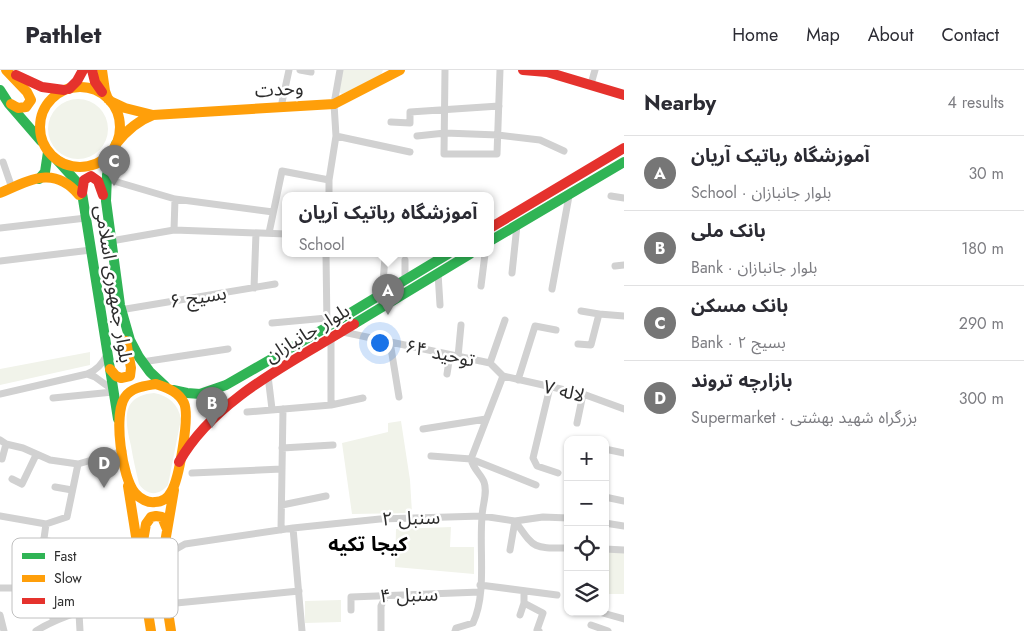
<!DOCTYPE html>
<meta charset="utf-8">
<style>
body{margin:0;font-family:Jost,"Noto Sans Arabic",sans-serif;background:#f7f7f7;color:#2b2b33}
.controls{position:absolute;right:15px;bottom:15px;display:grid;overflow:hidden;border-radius:10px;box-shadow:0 1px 4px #0004}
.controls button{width:45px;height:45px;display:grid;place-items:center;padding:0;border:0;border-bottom:1px solid #e1e1e2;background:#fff;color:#2b2b33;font:25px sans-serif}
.you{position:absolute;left:379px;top:272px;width:18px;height:18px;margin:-12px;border:4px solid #fff;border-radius:50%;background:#1a73e8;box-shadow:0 0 0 8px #1a73e833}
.badge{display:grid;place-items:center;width:32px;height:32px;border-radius:50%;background:#767676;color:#fff;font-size:16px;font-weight:700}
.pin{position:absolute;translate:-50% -41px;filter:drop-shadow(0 1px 2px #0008)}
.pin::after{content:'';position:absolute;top:26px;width:18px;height:15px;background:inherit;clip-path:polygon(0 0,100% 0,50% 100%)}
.popup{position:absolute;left:282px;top:122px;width:212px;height:65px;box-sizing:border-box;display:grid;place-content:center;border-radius:10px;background:#fff;filter:drop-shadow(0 1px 4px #0005);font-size:16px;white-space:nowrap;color:#7c7c81}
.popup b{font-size:19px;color:#2b2b33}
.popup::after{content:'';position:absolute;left:50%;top:100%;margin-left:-10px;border:10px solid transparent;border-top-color:#fff}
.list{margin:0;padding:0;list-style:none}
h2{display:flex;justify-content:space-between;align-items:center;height:65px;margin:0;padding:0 20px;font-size:21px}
h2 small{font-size:16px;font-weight:400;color:#7c7c81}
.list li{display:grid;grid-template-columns:32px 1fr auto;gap:15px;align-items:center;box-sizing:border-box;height:75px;padding:0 20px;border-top:1px solid #e1e1e2}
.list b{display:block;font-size:19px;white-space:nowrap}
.list p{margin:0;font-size:16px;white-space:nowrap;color:#7c7c81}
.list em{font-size:16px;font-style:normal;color:#7c7c81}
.icon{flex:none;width:28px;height:28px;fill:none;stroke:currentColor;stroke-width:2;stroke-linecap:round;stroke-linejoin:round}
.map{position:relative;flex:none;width:624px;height:561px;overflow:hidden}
header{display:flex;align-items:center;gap:30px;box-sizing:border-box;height:70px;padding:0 25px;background:#fff;border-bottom:1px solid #e1e1e2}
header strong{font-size:24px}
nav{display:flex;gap:28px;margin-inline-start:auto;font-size:18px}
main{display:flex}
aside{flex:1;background:#fff}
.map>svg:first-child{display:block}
.green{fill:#f1f3ea}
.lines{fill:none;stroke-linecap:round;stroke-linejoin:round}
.street{stroke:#d1d1d1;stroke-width:7}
.fast{stroke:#30b455;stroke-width:10}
.slow{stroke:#ff9f0a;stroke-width:10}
.jam{stroke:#e5322d;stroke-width:10}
.labels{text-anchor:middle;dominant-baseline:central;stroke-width:5;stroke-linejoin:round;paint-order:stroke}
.street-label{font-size:19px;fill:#2c2c2c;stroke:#fff}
.neighbourhood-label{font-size:20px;font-weight:bold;fill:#000;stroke:#fff}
.key{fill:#fff;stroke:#c0c0c0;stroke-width:1}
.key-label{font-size:14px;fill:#2c2c2c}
</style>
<header>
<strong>Pathlet</strong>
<nav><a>Home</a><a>Map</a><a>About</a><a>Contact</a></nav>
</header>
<main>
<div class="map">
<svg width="624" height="561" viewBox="0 0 624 561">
<rect width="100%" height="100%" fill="#fff"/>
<path class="green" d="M342 0H383L380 7 342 24 339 22Z
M48 59a30 30 0 1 1 60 0a30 30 0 1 1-60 0Z
M90 282V295L0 315V299Z
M154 323C169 326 178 334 181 349L168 415C159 426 147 426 139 414 136 401 133 389 131 376 125 351 120 326 154 323Z
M401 351 410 410 412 443 352 444 342 373 388 362V353Z
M451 457 450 477H474V504L395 497 396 459Z
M605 479H624V524H605Z
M341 530V552L305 553V531Z"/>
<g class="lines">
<path class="street" d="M300 0 311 2
M445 0 444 84H497L500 0
M591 14 595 0
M281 37 289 0
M391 52 410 53V42L499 36
M336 66 410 82
M417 66 445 63 498 65 540 70 564 81
M3 92 12 118
M107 109 175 129 273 142
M329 126V110L336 66 334 34 340 0
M611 126 624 128
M0 158 86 148
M174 160 175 129
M269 163 282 101 329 110
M111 171 174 160 286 164
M326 184 327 257
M405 190V210
M0 191 91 180
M615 196 624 195
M438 203 440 235
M512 203 517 155
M481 216 485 184
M254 218 256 163
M552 219 569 126
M382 224 385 188
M120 240 275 214
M581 241 599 244 624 246
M272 253 327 248
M343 262 490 293 503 306
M331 269V335
M390 272 399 327
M578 274 591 275 599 244
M458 287 461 255
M142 292 228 279
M490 293 505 250
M87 304 95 307 113 320
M447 304 450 285
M268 306 272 339
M503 306 583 324 624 339
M518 310 535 256 556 260
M550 317 533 388 537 396 558 403
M0 324 87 304C97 300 102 294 107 285
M53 328 113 322
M247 342 331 335 363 328
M577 353 583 324
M423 359 486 349
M0 370 6 374 23 378 50 390 78 394 123 381
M282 378 333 375
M605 379 624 383
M431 386 471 389 536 415
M2 389 6 374
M471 389 503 306
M192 403 282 399
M12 409 22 414 36 385
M55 417 72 420
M605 427 624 431
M282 435 326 426
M0 446 46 454 67 447 78 394
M605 453 624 456
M293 458 302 561
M281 460 283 339
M43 470 62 474
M605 479 624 480
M510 480 515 451 543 447 568 448
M42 483 46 454
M165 491 171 482 185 474 293 458 380 449 482 446 515 451C535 479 532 478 568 478
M480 515 557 525
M0 518H32
M52 521 53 550
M524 533 543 543 537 560 539 561
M166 534 299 521
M351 540V527L480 522
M599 542 624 549
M79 543 80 561
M0 545 4 561
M520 545 524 533V521
M591 555 608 561
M36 561C68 541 109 534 146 525
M381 561V536L386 526
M455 561 456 558 473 553C487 523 479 480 482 447 482 436 488 423 484 412 481 404 473 399 471 389"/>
<path class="fast" d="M0 20 9 34 41 71
M116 74 107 105 106 131 120 235 130 270 139 287 150 302 165 316
M57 90 76 111 82 123 118 349
M39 109 45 102 48 82
M490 171 624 92
M354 254 470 184
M173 320 187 323 200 324 226 315 327 257 448 184
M210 322 206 329 209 336 215 338 226 336"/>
<path class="slow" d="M6 0 27 22 31 30 26 37 18 38 11 34
M102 0 105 21 108 29
M40 57a40 40 0 1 1 80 0a40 40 0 1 1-80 0Z
M110 31 125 38 153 45C137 51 126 61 116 74
M153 45 334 34 400 0
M0 123C30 110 54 95 79 125
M110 299 116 306 121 308 130 306 131 298 126 271
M156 314C167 318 178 321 184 333 190 346 179 410 171 422 168 428 162 432 155 432 148 433 140 429 135 423 122 408 113 345 125 327 132 317 145 316 156 314Z
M128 416 151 561
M142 477 146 454 151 447 156 446 162 447 167 459
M171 561 161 496 174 420"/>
<path class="jam" d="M92 0 95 12 102 22
M523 0 547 2 624 25
M16 5 42 17 64 20
M69 19 77 11 83 0
M82 123 84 110 91 106 98 111 103 125
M490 158 624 78
M179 392C215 328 293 292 354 254"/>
</g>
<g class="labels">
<g class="street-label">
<text transform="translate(279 19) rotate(-4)">وحدت</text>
<text transform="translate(114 214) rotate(81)">بلوار جمهوری اسلامی</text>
<text transform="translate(198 227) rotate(-9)">بسیج ۶</text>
<text transform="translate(307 263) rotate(-31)">بلوار جانبازان</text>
<text transform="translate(440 283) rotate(12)">توحید ۶۴</text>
<text transform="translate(564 321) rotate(14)">لاله ۷</text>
<text transform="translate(411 448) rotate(-2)">سنبل ۲</text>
<text transform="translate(409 525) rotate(-2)">سنبل ۴</text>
</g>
<g class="neighbourhood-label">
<text x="368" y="474">کیجا تکیه</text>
</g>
</g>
<rect x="12" y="468" width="166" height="80" rx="8" class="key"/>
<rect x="22" y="483" width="23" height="6" fill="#30b455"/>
<rect x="22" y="505" width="23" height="7" fill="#ff9f0a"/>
<rect x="22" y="528" width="23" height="6" fill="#e5322d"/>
<g class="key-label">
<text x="54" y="491">Fast</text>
<text x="54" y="513">Slow</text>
<text x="54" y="536">Jam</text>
</g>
</svg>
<div class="controls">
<button>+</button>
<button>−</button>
<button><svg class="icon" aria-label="locate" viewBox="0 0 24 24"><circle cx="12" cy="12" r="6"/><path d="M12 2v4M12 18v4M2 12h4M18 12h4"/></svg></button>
<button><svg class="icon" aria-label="layers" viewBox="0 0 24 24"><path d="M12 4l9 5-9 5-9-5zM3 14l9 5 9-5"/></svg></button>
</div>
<div class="you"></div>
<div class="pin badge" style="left:388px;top:245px">A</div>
<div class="popup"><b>آموزشگاه رباتیک آریان</b>School</div>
<div class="pin badge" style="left:212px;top:358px">B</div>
<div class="pin badge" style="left:114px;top:116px">C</div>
<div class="pin badge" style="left:104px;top:418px">D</div>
</div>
<aside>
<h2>Nearby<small>4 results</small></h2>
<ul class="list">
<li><span class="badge">A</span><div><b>آموزشگاه رباتیک آریان</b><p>School · بلوار جانبازان</p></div><em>30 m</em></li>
<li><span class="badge">B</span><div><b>بانک ملی</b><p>Bank · بلوار جانبازان</p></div><em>180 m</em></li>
<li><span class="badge">C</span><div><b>بانک مسکن</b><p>Bank · بسیج ۲</p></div><em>290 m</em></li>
<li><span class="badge">D</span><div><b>بازارچه تروند</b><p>Supermarket · بزرگراه شهید بهشتی</p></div><em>300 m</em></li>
</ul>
</aside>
</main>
